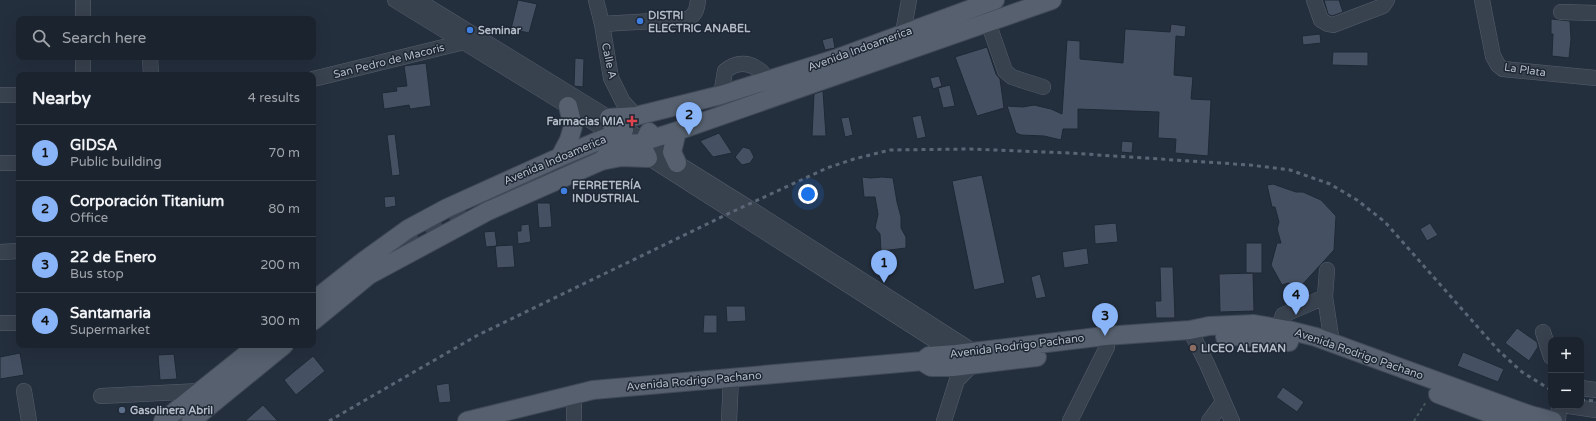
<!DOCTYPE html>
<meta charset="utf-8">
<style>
body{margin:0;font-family:"Varela Round",sans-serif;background:#282f3a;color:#f1f3f6}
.controls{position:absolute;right:12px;bottom:12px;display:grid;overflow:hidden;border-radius:8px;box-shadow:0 4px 16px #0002}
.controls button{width:36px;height:36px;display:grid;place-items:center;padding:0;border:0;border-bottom:1px solid #39404a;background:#1b232e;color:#f1f3f6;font:20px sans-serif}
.you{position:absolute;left:808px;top:194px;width:14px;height:14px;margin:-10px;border:3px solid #fff;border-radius:50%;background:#1a73e8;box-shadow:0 0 0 6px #1a73e833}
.badge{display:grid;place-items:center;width:26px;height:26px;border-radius:50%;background:#8ab4f8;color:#111;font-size:13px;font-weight:700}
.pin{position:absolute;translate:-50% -33px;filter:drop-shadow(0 1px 2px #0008)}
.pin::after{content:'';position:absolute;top:21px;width:14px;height:12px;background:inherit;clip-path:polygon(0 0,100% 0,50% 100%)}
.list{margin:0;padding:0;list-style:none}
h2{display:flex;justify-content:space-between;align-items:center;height:52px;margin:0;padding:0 16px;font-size:17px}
h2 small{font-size:13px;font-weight:400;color:#a0a4aa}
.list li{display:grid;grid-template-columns:26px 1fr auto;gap:12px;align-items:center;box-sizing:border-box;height:56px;padding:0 16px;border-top:1px solid #39404a}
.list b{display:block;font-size:15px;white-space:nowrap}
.list p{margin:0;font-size:13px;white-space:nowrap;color:#a0a4aa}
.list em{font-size:13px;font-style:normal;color:#a0a4aa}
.icon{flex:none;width:22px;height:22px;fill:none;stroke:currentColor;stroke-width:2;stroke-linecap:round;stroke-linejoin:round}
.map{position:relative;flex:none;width:1596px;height:421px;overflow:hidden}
.search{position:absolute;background:#1b232e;box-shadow:0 4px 16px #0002;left:16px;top:16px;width:300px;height:44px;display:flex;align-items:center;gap:10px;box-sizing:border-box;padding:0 14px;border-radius:8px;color:#a0a4aa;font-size:15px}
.panel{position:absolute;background:#1b232e;box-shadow:0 4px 16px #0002;left:16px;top:72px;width:300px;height:276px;border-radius:8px}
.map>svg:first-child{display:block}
.building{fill:#455162;stroke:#1f2835}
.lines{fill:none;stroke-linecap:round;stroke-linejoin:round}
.major-tunnel{stroke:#3a4453;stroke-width:18;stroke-dasharray:18 9;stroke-linecap:butt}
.minor-casing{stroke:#565f6c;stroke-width:16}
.major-casing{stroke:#414a57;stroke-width:20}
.path{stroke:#44595c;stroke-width:2;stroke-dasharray:3 3;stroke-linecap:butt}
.minor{stroke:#38414e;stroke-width:15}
.major{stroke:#56606e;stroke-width:18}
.rail{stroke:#5a6575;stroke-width:3;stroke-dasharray:4 4;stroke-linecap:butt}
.shop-dot{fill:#3f7fe0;stroke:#1d2633;stroke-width:1.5}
.health-dot{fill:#e0444e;stroke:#1d2633;stroke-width:1.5}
.education-dot{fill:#8d6e63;stroke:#1d2633;stroke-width:1.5}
.service-dot{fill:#5c6f8a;stroke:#1d2633;stroke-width:1.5}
.labels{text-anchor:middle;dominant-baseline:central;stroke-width:3;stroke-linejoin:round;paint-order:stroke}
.poi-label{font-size:11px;font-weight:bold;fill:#b4bcc9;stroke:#1d2633;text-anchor:start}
.street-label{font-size:11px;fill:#b4bcc9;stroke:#1d2633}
</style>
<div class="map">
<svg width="1596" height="421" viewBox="0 0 1596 421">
<rect width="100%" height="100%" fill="#242f3e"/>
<path class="building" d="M518 0 537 4 529 33 511 29Z
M1324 0H1339L1343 12 1332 16 1328 14Z
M1551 19 1570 21 1571 39 1569 58 1552 56 1553 34H1551Z
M1171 24 1186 26 1185 37 1176 36 1174 75 1193 77 1191 99 1211 100 1208 156 1175 153 1176 139 1158 138 1159 112 1078 109V129H1063L1061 140 1044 136 1021 135 1016 133 1007 106 1023 107 1034 105 1051 109 1062 114 1067 40 1080 41V59L1123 63 1125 29 1170 32Z
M1320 34 1321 43 1303 45 1302 36Z
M833 37 835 48 825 50 822 40Z
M987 47 996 74 1000 79 1004 108 977 116 955 57Z
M1333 52H1368V66L1332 65Z
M575 58 584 59 583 87 574 86Z
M426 63 431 106 410 109 409 105 384 109 382 93 397 91 396 87 407 86 404 66Z
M939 76 942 86 933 89 930 78Z
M950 85 955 106 943 108 938 88Z
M823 91 826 136H812L814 94Z
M921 115 926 137 917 139 912 117Z
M849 117 853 135 845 137 841 118Z
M719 133 732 153 713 157 700 141Z
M395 134 400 175 392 176 387 135Z
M1122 141 1133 142 1132 153 1121 152Z
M743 147 750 149 754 157 750 163 742 165 735 157Z
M982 175 1005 283 974 290 952 181Z
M862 177 871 178 882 177 893 178 897 202 901 217V228L906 237V248L881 251 880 234 875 228 878 214 875 197H864Z
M1273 184 1296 192H1303L1321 200 1336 216 1334 250 1301 286 1288 283 1282 285 1271 265 1277 243H1281L1277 229 1279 222 1275 207H1272L1267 185Z
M395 196 396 206 385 208 384 197Z
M537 203H550L552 227 539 228Z
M1116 223 1118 242 1095 244 1094 225Z
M1430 223 1438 235 1427 241 1420 229Z
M529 224 531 242 518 244 517 231H521V225Z
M495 231 497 246 486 247 484 232Z
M1246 243H1262V273H1246Z
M513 245 515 267 497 268 495 246Z
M1087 248 1089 264 1064 268 1062 252Z
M1160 267H1173L1175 318H1156L1155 301H1161Z
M1253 273 1254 311 1220 312 1219 274Z
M1040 274 1046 297 1036 299 1031 277Z
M726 306H745L746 321 727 322Z
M704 315H717V333H703Z
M1517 328 1537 342 1538 347 1529 361 1505 343Z
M1463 352 1504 369 1498 382 1457 366Z
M20 353 24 375 0 379V357Z
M174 354 177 379 160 380 158 355Z
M313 356 325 371 296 395 284 380Z
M449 383 451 402 439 403 436 385Z
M1283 387 1304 402 1297 412 1276 397Z
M263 405 278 421H245Z"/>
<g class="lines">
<path class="major-tunnel" d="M511 192 602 149 623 141
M378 257 476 209
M179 421 202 403"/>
<g class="minor-casing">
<path id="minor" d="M83 0V19
M395 0 568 106 621 140
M417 0 609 118 677 163 746 206 974 352 971 366 957 380 944 421
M596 0 602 24 611 78 623 102 636 116
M1314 0 1321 20 1328 24 1333 25 1383 6 1387 0
M1482 0 1493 56 1498 65 1503 69 1596 78
M1561 12 1596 13
M988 22 1005 71 1012 77 1043 87
M602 24 688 19C696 14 697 9 698 0
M903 33 909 0
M83 57V75
M150 57 151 75
M313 79 464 42
M0 95H19
M721 95 725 71C741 58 758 64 768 80
M640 152 956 354 955 358
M0 163H16
M0 252 19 251
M1327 270 1325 297 1332 343
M0 323H19
M1278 328 1283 315 1325 297
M1190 330 1207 364 1232 421
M1543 332 1551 357
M1581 388 1596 390
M24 391 29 421
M101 396 200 391
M574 396V421
M1569 406 1596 410
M729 421 731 378
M1070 421 1107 347
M1209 421 1223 402
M1558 421 1559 406"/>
</g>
<g class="major-casing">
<path id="major" d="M677 131 672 152 677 163
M627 144 639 143 677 131 1052 0
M560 157 569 140 573 126 568 106
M648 158C642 148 643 142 649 132
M601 161 621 157 648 158
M313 301 365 260 408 229 447 208 560 157 624 130
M313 321 369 275 488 211 601 161C617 147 618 137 609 118L636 116 721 95 838 58 995 0
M1225 337 1240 336 1289 342
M926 364 931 367H953L1037 357
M1438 394 1510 421
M163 421 258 345
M191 421 284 345
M467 421 593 390 923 361 929 356 956 354 1105 336 1190 330 1209 326 1254 324 1288 330 1316 337 1530 415 1553 421"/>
</g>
<path class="path" d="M1414 421 1426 402"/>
<use href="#minor" class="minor"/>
<use href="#major" class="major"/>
<path class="rail" d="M1581 400 1596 401
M329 421 478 335 734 211 827 168 854 159 890 150 970 149 1069 153 1250 165 1290 170 1330 184 1357 200 1385 222 1499 351 1522 372 1551 390"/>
</g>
<g class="shop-dot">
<circle cx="640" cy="21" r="4"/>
<circle cx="470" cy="30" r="4"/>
<circle cx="564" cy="191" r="4"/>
</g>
<path class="health-dot" d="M630 115h4v4h4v4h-4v4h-4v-4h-4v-4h4z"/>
<circle class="education-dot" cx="1193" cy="348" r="4"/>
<circle class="service-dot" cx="122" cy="410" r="4"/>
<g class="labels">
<g class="poi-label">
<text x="648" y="15">DISTRI<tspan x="648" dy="13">ELECTRIC ANABEL</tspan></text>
<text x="478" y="30">Seminar</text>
<text x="624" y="121" text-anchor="end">Farmacias MIA</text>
<text x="572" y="185">FERRETERÍA<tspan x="572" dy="13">INDUSTRIAL</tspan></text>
<text x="1201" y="348">LICEO ALEMAN</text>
<text x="130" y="410">Gasolinera Abril</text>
</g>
<g class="street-label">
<text transform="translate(860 49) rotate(-20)">Avenida Indoamerica</text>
<text transform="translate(389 61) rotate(-14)">San Pedro de Macoris</text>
<text transform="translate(609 61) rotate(78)">Calle A</text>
<text transform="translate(1525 70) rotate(8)">La Plata</text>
<text transform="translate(555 160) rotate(-23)">Avenida Indoamerica</text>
<text transform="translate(1017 346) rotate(-7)">Avenida Rodrigo Pachano</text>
<text transform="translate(1359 354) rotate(19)">Avenida Rodrigo Pachano</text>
<text transform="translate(694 381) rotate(-5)">Avenida Rodrigo Pachano</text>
</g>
</g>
</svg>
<div class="controls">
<button>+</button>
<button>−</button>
</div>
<div class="you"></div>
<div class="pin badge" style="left:884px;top:283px">1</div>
<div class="pin badge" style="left:689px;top:135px">2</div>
<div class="pin badge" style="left:1105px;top:336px">3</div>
<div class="pin badge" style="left:1296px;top:315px">4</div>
<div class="search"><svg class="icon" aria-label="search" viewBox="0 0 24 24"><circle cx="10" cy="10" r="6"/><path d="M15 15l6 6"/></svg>Search here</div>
<section class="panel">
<h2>Nearby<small>4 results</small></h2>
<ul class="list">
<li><span class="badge">1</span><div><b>GIDSA</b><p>Public building</p></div><em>70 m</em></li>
<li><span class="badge">2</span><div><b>Corporación Titanium</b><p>Office</p></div><em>80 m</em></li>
<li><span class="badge">3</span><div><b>22 de Enero</b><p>Bus stop</p></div><em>200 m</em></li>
<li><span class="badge">4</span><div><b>Santamaria</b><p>Supermarket</p></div><em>300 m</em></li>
</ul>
</section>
</div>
